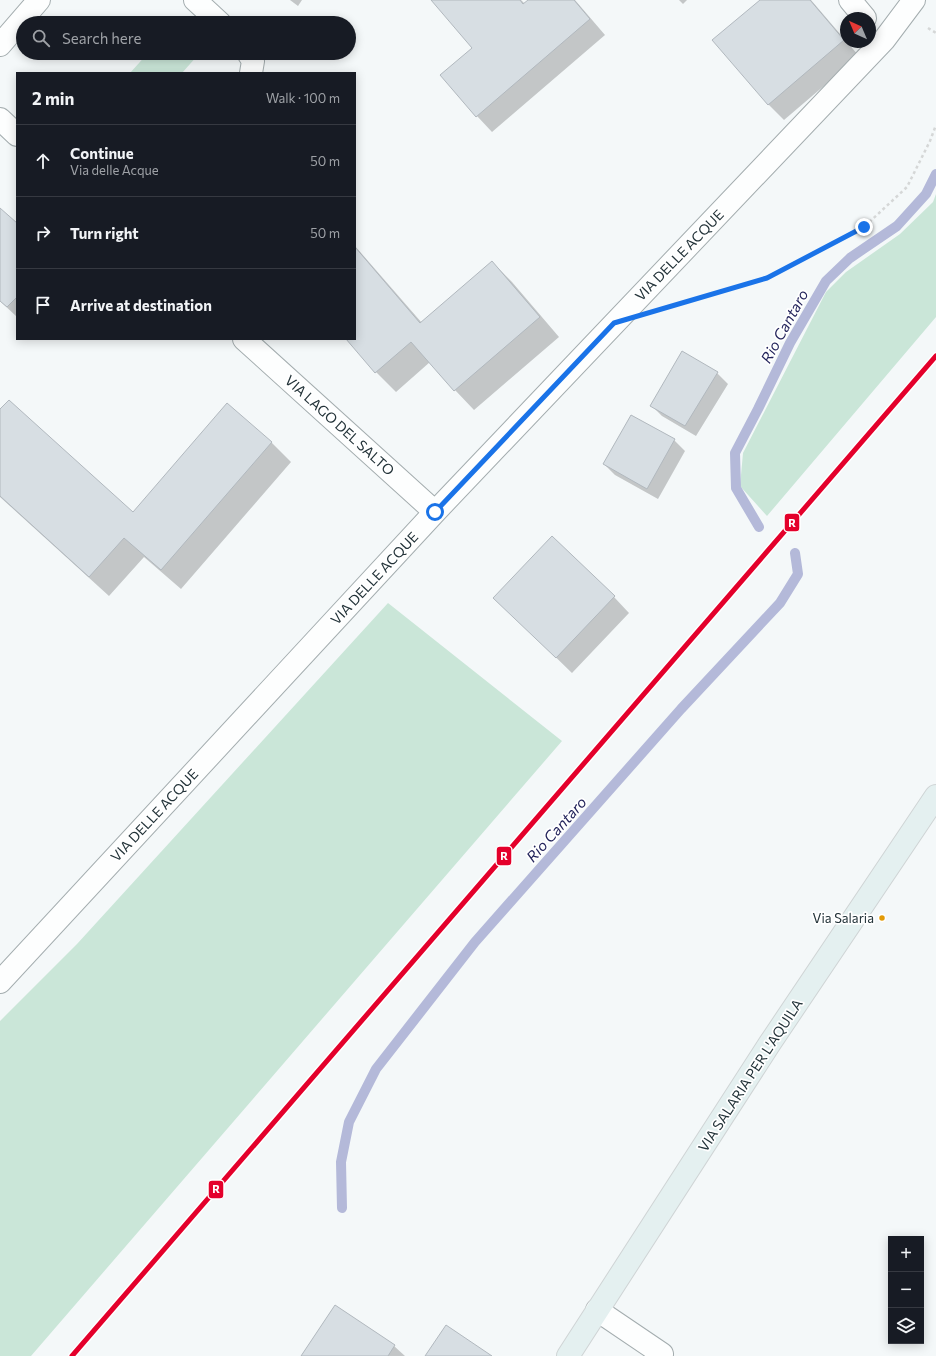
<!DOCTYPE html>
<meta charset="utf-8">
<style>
body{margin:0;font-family:Commissioner,sans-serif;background:#20242c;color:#f1f3f6}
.controls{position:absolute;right:12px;bottom:12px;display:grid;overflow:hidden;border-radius:0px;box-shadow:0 2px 10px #0003}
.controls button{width:36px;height:36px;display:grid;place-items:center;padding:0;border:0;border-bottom:1px solid #363941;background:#171b24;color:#f1f3f6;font:20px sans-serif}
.compass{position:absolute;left:840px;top:12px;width:36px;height:36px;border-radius:50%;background:#171b24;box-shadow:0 2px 10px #0003;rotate:316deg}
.stop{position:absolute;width:12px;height:12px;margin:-9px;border:3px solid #1a73e8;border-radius:50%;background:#fff}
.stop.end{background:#1a73e8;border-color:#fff;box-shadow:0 1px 4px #0008}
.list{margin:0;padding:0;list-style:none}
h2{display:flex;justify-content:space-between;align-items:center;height:52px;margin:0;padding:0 16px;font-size:17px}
h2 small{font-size:13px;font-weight:400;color:#9ea1a6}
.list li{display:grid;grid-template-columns:26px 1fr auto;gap:12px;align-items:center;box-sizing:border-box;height:72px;padding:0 16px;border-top:1px solid #363941}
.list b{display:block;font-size:15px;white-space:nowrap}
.list p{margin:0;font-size:13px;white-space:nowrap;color:#9ea1a6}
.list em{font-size:13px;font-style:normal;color:#9ea1a6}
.icon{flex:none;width:22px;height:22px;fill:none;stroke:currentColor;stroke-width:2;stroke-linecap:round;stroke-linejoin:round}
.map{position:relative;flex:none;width:936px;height:1356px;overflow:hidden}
.search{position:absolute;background:#171b24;box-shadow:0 2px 10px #0003;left:16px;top:16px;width:340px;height:44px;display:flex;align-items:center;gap:10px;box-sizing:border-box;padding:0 14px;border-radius:22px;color:#9ea1a6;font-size:15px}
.panel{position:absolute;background:#171b24;box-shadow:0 2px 10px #0003;left:16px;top:72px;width:340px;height:268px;border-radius:0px}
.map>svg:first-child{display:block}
.green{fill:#cae6d8}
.shadow{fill:#0003}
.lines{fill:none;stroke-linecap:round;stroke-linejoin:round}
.stream{stroke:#b4b9d9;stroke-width:10}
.building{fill:#d7dee3;stroke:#b1b8be}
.minor-casing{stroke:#a4adaf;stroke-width:24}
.major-casing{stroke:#cfd4d5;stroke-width:24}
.path{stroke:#d5d7d7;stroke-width:2.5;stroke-dasharray:3 3;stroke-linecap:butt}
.minor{stroke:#fdfefe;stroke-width:22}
.major{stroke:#e4f0f0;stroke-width:22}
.rail-1-casing{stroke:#fff;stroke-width:8}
.rail-1{stroke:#e4002b;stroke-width:5}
.route{stroke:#1a73e8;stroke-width:5}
.bus-dot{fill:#e29a06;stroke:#fff;stroke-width:1.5}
.labels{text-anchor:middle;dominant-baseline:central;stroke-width:3.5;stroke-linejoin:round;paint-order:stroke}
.bus-label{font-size:13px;fill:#233339;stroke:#fff;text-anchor:end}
.street-label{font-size:14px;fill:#233339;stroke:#fff}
.water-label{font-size:15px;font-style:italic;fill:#23245b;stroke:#fff}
.line-badge{stroke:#fff;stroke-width:1.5}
.badge-label{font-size:11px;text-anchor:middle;font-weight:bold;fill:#fff}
</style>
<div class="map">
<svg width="936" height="1356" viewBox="0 0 936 1356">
<rect width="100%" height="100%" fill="#f4f8f9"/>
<path class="green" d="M148 53H196L198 55 182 73H130Z
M936 194V317L767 516 740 486 743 453 826 292 846 272 900 234 933 202Z
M388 603 562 741 31 1356H0V1021L77 944Z"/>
<path class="shadow" d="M290 0H302L298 6Z
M432 0H521L525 4 529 0H575L605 35 492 132 477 116 442 75 473 48Z
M679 0H687L683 4Z
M761 0H811L859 56 784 120 768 104Z
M0 209 17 224V317L0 301Z
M355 246 422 323 492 262 512 282 559 337 474 410 455 390 430 362 396 392 376 372 348 339H355Z
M683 353 717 373 728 384 696 436 662 416 651 405Z
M0 410 133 513 271 442 291 462 181 589 144 557 109 596 0 497Z
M674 440 685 451 658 499 615 475 604 464Z
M614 597 629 613 572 673 510 613Z
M394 1346 405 1356H302Z"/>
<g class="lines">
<path class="stream" d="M759 527 736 488 735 453 758 409 790 343 826 281 850 258 897 226 926 194 936 174
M342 1208 341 1162 349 1122 376 1069 475 942 681 709 780 603 798 574 795 553"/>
</g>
<path class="building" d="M431 0H520L523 4 528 0H574L590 19 476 117 440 75 472 48Z
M760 0H810L844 40 768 105 712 40Z
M0 208 17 223V297L7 307 0 301Z
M355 247 420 323 492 261 540 317 454 391 411 342 375 373 346 339H355Z
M682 351 718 372 685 426 650 406Z
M9 400 133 512 227 403 272 442 161 570 124 538 89 577 0 496V409Z
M631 415 675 439 647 489 603 464Z
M552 536 615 596 556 658 493 598Z
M335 1305 395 1345 388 1356H301Z
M446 1325 492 1356H425Z"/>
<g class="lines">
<g class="minor-casing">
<path id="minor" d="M195 0 220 23
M850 0 865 18
M0 45 39 0
M248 53 253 61 251 73
M0 119 17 135
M244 339 435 512
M0 982 435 512 884 40 914 0
M597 1310 662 1354 660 1356"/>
</g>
<g class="major-casing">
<path id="major" d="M568 1356 770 1043 936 796"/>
</g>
<path class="path" d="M928 28 936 33
M672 306 767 278 864 227 907 187 930 141 936 125"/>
<use href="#minor" class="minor"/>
<use href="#major" class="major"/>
<g class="rail-1-casing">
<path id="rail-1" d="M72 1356 936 356"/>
</g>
<use href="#rail-1" class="rail-1"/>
</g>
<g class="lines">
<path class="route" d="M435 512 614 323 767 278 864 227"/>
</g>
<circle class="bus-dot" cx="882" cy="918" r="3.5"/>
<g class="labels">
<g class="bus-label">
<text x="874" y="918">Via Salaria</text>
</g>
<g class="street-label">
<text transform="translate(679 255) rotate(-46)">VIA DELLE ACQUE</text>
<text transform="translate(340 425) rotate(42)">VIA LAGO DEL SALTO</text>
<text transform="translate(374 578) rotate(-47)">VIA DELLE ACQUE</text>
<text transform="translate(154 815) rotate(-47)">VIA DELLE ACQUE</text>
<text transform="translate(750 1075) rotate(-57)">VIA SALARIA PER L'AQUILA</text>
</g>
<g class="water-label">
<text transform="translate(784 326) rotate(-61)">Rio Cantaro</text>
<text transform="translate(556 829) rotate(-48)">Rio Cantaro</text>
</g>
</g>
<g class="line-badge">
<rect x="784" y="513" width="16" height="19" rx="4" fill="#e4002b"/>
<rect x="496" y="846" width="16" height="20" rx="4" fill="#e4002b"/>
<rect x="208" y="1180" width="16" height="19" rx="4" fill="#e4002b"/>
</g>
<g class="badge-label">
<text x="792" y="527">R</text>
<text x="504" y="860">R</text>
<text x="216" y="1193">R</text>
</g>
</svg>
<div class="controls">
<button>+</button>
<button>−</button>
<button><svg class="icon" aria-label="layers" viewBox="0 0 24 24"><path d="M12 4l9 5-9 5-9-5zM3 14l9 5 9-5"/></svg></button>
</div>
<svg class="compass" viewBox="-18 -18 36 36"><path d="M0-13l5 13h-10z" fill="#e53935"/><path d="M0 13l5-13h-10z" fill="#9ea1a6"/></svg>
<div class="stop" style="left:435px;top:512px"></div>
<div class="stop end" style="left:864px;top:227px"></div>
<div class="search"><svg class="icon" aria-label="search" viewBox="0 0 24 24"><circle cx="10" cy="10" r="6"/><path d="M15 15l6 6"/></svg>Search here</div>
<section class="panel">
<h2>2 min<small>Walk · 100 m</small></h2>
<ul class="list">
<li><svg class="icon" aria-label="ahead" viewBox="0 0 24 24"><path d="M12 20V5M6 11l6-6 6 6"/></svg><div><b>Continue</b><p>Via delle Acque</p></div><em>50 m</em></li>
<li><svg class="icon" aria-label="right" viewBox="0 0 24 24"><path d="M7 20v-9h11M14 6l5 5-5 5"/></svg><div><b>Turn right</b></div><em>50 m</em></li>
<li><svg class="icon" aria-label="arrive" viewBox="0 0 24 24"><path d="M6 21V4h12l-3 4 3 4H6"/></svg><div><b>Arrive at destination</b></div></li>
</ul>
</section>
</div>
